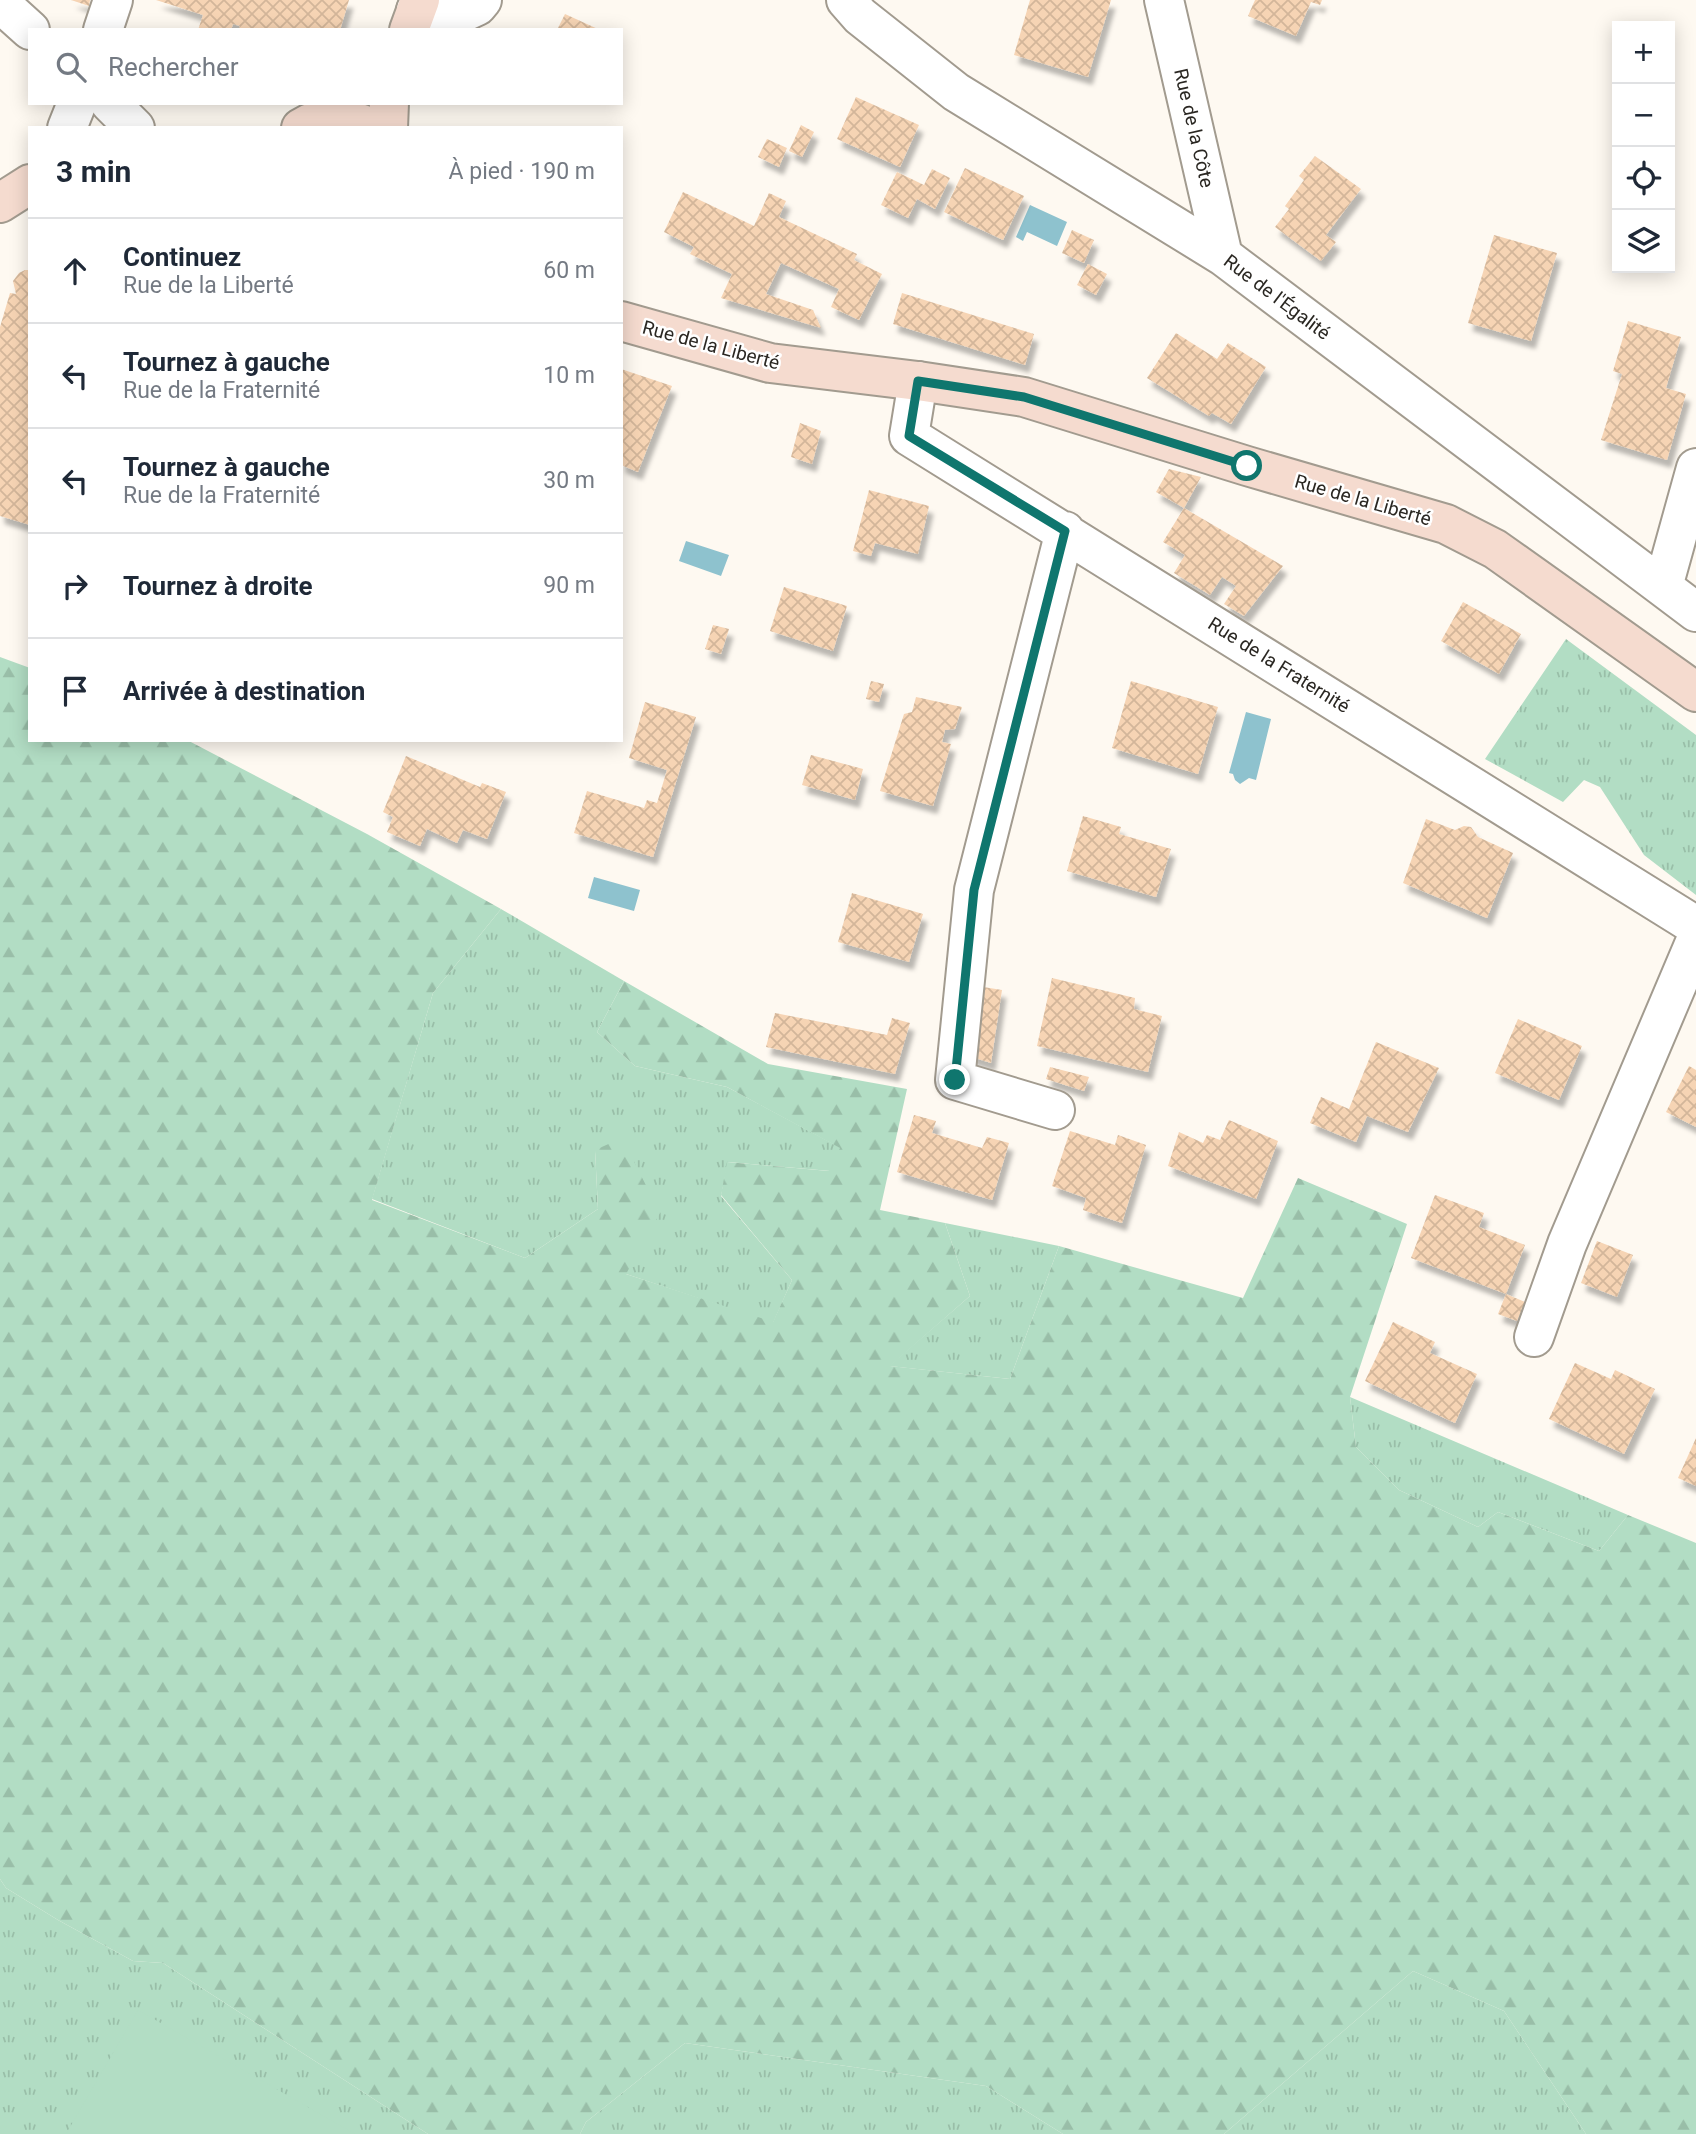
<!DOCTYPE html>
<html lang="fr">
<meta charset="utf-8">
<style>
body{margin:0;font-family:Roboto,sans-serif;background:#f2f2f3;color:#1f2937}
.controls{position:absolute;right:21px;top:21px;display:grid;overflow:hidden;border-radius:0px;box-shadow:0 4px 18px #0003}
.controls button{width:63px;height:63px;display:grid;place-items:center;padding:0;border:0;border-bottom:2px solid #e0e1e3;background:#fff;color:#1f2937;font:35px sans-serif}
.stop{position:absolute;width:21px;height:21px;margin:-16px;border:5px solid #0f766e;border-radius:50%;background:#fff}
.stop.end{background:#0f766e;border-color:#fff;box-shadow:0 2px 7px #0008}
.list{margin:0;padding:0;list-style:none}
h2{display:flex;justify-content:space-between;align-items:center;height:91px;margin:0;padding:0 28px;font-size:30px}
h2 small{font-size:23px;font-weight:400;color:#747a83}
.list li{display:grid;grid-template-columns:46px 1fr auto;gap:21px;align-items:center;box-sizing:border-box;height:105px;padding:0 28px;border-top:2px solid #e0e1e3}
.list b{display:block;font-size:26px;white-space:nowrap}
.list p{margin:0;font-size:23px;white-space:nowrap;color:#747a83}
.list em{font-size:23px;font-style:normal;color:#747a83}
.icon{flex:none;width:38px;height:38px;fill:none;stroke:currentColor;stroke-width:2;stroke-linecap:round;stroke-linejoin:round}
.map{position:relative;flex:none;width:1696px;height:2134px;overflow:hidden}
.search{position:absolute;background:#fff;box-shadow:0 4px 18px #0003;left:28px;top:28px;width:595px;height:77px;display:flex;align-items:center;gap:18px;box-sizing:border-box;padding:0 24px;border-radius:0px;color:#747a83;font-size:26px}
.panel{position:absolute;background:#fff;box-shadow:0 4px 18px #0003;left:28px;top:126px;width:595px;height:616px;border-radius:0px}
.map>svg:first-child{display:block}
.grass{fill:url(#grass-tufts)}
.forest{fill:url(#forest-firs)}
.pitch{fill:#b2ddc4}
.water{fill:#8ec2ce}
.building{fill:url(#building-cross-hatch);filter:url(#shadow)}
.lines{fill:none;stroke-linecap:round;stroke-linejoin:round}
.street-casing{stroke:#a29b8f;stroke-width:42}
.secondary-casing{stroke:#a29b8f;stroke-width:42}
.street{stroke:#fff;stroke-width:38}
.secondary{stroke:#f5dbcf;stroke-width:38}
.route{stroke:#0f766e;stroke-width:9}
.labels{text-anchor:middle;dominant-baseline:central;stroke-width:5;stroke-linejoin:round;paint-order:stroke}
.street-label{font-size:19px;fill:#2a2722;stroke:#fff}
</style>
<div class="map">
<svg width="1696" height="2134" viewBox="0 0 1696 2134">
<defs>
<pattern id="grass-tufts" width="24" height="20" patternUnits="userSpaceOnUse" patternTransform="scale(1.75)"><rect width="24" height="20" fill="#b2ddc4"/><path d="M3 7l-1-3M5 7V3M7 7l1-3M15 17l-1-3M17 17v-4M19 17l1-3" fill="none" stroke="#99bea8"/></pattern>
<pattern id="forest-firs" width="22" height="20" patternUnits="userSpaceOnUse" patternTransform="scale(1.75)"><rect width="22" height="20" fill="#b2ddc4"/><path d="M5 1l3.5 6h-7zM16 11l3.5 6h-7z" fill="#99bea8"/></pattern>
<pattern id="building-cross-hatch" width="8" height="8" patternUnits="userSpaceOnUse" patternTransform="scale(1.75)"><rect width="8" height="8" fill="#f6d4b4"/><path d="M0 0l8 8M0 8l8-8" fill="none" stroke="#d3b69a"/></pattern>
<filter id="shadow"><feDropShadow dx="4.5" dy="8" stdDeviation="2" flood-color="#0004"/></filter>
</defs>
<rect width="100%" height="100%" fill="#fef9f1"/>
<path class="grass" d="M1566 639 1696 735V895L1644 855 1600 787 1584 780 1563 802 1485 759Z
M501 909 624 981 597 1032 635 1066 727 1087 841 1148 830 1171 728 1162 721 1196 792 1280 773 1323 626 1274 595 1150 598 1209 525 1258 372 1199 433 993Z
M945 1223 1059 1246 1010 1379 889 1366 970 1296Z
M1350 1397 1628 1515 1599 1551 1498 1512 1478 1527 1399 1490 1356 1447Z
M0 1879 6 1888 58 1920 133 1961 163 1963 428 2134H0Z
M1413 1971 1504 2011 1586 2134H1224Z
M685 2043 986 2086 1063 2134H580L586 2122Z"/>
<path class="forest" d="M0 657 30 668V740H187L367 834 501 909 433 993 372 1200 525 1258 598 1209 595 1150 622 1138 660 1213 626 1274 773 1322 792 1280 721 1195 727 1162 829 1171 840 1148 727 1087 635 1066 597 1032 624 981 768 1064 907 1089 880 1210 945 1223 970 1296 890 1366 1010 1379 1059 1246 1243 1298 1298 1178 1407 1224 1350 1397 1356 1447 1399 1490 1478 1527 1498 1512 1599 1551 1628 1515 1696 1543V2134H1586L1504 2011 1413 1971 1224 2134H1063L986 2086 685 2043 586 2122 580 2134H428L163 1963 133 1961 58 1920 6 1888 0 1879Z"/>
<path class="pitch" d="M138 2010 355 2134H66Z"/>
<path class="water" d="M1030 205 1067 222 1057 246 1027 232 1023 241 1016 237Z
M686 541 729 555 721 576 679 561Z
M1246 712 1271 719 1256 780 1249 778 1240 784 1235 780 1233 774 1229 773Z
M594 877 640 890 634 911 588 898Z"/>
<path class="building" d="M71 0H90L89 6Z
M156 0H349L340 30H238L240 26 233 24 231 30H198L203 15Z
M1030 0H1111L1088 77 1014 55Z
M1255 0H1322L1320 5 1311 2 1296 36 1248 16Z
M565 14 600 30H557Z
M856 97 919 125 900 167 837 139Z
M801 125 814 132 802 157 789 151Z
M767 139 787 148 779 167 758 157Z
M1315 156 1361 189 1326 235 1336 242 1321 261 1275 227 1289 209 1285 206 1304 180 1299 176Z
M965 168 1024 196 1003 240 944 212Z
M932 169 950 178 935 209 917 199 908 218 881 205 897 172 924 185Z
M683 192 754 226 769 193 786 201 779 217 857 254 854 260 882 274 859 320 831 307 839 289 781 263 766 294 813 310 821 328 721 298 732 274 690 254 694 247 664 232Z
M1072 230 1094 240 1084 263 1062 253Z
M1494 235 1557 253 1531 341 1468 323Z
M1088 264 1107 274 1096 295 1077 285Z
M25 270H30V525L0 516V327L10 293 16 294 13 281 19 273Z
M902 293 1034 334 1025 365 893 324Z
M1628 321 1681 337 1666 388 1686 394 1667 460 1601 440 1622 374 1613 371Z
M1176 333 1217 359 1228 343 1266 367 1231 424 1212 413 1209 416 1147 378Z
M621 369 672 386 638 472 621 465Z
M800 423 821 431 812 464 791 457Z
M1169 469 1201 477 1184 508 1283 566 1244 616 1224 604 1236 586 1222 577 1210 595 1174 573 1185 555 1163 542 1184 508 1156 492Z
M869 490 929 506 918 554 875 543 871 556 853 551Z
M784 587 847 606 833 651 770 631Z
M1463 602 1521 634 1499 674 1441 641Z
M713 625 729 629 721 654 705 649Z
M871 681 884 684 879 702 866 699Z
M1131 681 1218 707 1198 774 1112 748Z
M916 697 962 707 955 729 945 730 942 742 951 744 933 806 880 791 904 714 912 712Z
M645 702 696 717 653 857 574 833 587 791 644 808 647 800 657 803 667 770 629 758Z
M811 755 863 769 855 800 802 785Z
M406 756 480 787 482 783 506 792 487 839 463 830 457 843 427 829 420 846 387 832 393 817 383 812Z
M1083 816 1121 827 1119 834 1171 849 1156 897 1067 871Z
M1426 819 1455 830 1464 826 1471 827 1478 837 1513 853 1487 918 1403 883Z
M852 893 923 914 909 962 838 942Z
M1052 978 1135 998 1134 1009 1162 1016 1148 1072 1037 1046Z
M971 985 1002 990 991 1063 962 1054Z
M775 1013 887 1035 892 1018 910 1023 895 1074 766 1047Z
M1518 1019 1582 1046 1559 1100 1495 1073Z
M1376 1042 1439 1068 1408 1132 1367 1116 1356 1142 1310 1123 1321 1097 1349 1109Z
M1689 1066 1696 1070V1127L1666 1112Z
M1050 1067 1089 1077 1084 1091 1046 1079Z
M914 1115 936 1121 932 1133 982 1148 987 1137 1009 1143 992 1200 897 1172Z
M1229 1120 1278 1141 1256 1199 1168 1166 1179 1132 1203 1143 1207 1135 1220 1140Z
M1070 1131 1115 1145 1118 1135 1146 1145 1122 1223 1083 1210 1086 1198 1052 1186Z
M1435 1195 1484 1213 1479 1227 1525 1245 1506 1294 1411 1258Z
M1597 1241 1633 1255 1617 1297 1581 1283Z
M1506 1294 1525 1302 1517 1321 1498 1314Z
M1393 1322 1435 1342 1430 1353 1477 1374 1455 1423 1365 1381Z
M1575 1363 1611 1379 1615 1370 1655 1389 1624 1454 1549 1419Z
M1696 1438V1486L1678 1478Z"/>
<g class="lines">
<g class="street-casing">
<path id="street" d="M846 0 860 16 956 92 1223 256 1696 612
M1164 0 1223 256
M0 3 30 30
M416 10 447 20 477 6 482 0
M103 30 113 0
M110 103 135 128
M67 128 77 103
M918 381 909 436 1696 926
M1663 587 1696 468
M1055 1110 955 1080 974 890 1065 531
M1534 1337 1567 1244 1696 940"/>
</g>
<g class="secondary-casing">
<path id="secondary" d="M409 30 420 0
M301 128C323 114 348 115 370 128
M388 128 389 103
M0 203 30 184
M621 321 770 363 918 381 1024 397 1247 466 1446 524 1495 549 1696 692"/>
</g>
<use href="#street" class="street"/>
<use href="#secondary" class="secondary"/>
</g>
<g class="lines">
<path class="route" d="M955 1080 974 890 1065 531 909 436 918 381 1024 397 1247 466"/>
</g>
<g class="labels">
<g class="street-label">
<text transform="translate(1194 128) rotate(77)">Rue de la Côte</text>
<text transform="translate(1277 297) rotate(37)">Rue de l'Égalité</text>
<text transform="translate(711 345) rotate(15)">Rue de la Liberté</text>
<text transform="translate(1363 500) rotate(16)">Rue de la Liberté</text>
<text transform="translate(1279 665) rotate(32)">Rue de la Fraternité</text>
</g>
</g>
</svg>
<div class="controls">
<button>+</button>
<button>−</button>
<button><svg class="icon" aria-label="locate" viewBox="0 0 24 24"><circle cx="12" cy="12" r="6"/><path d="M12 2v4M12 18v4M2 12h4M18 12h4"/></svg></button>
<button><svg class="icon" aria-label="layers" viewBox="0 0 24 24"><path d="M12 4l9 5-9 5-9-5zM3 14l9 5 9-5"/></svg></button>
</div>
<div class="stop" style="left:1247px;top:466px"></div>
<div class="stop end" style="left:955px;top:1080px"></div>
<div class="search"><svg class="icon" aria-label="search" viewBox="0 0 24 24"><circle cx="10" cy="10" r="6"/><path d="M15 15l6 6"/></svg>Rechercher</div>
<section class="panel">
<h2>3 min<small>À pied · 190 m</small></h2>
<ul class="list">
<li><svg class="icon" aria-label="ahead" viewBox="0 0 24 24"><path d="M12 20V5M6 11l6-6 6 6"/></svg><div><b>Continuez</b><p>Rue de la Liberté</p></div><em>60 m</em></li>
<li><svg class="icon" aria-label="left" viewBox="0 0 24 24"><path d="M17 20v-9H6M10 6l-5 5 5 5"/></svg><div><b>Tournez à gauche</b><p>Rue de la Fraternité</p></div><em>10 m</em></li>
<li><svg class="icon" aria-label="left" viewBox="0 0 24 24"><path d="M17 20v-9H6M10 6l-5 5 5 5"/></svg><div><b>Tournez à gauche</b><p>Rue de la Fraternité</p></div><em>30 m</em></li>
<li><svg class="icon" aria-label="right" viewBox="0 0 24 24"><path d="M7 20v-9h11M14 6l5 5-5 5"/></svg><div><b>Tournez à droite</b></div><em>90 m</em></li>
<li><svg class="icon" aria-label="arrive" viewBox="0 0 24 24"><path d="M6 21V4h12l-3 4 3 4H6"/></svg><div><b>Arrivée à destination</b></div></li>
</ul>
</section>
</div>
